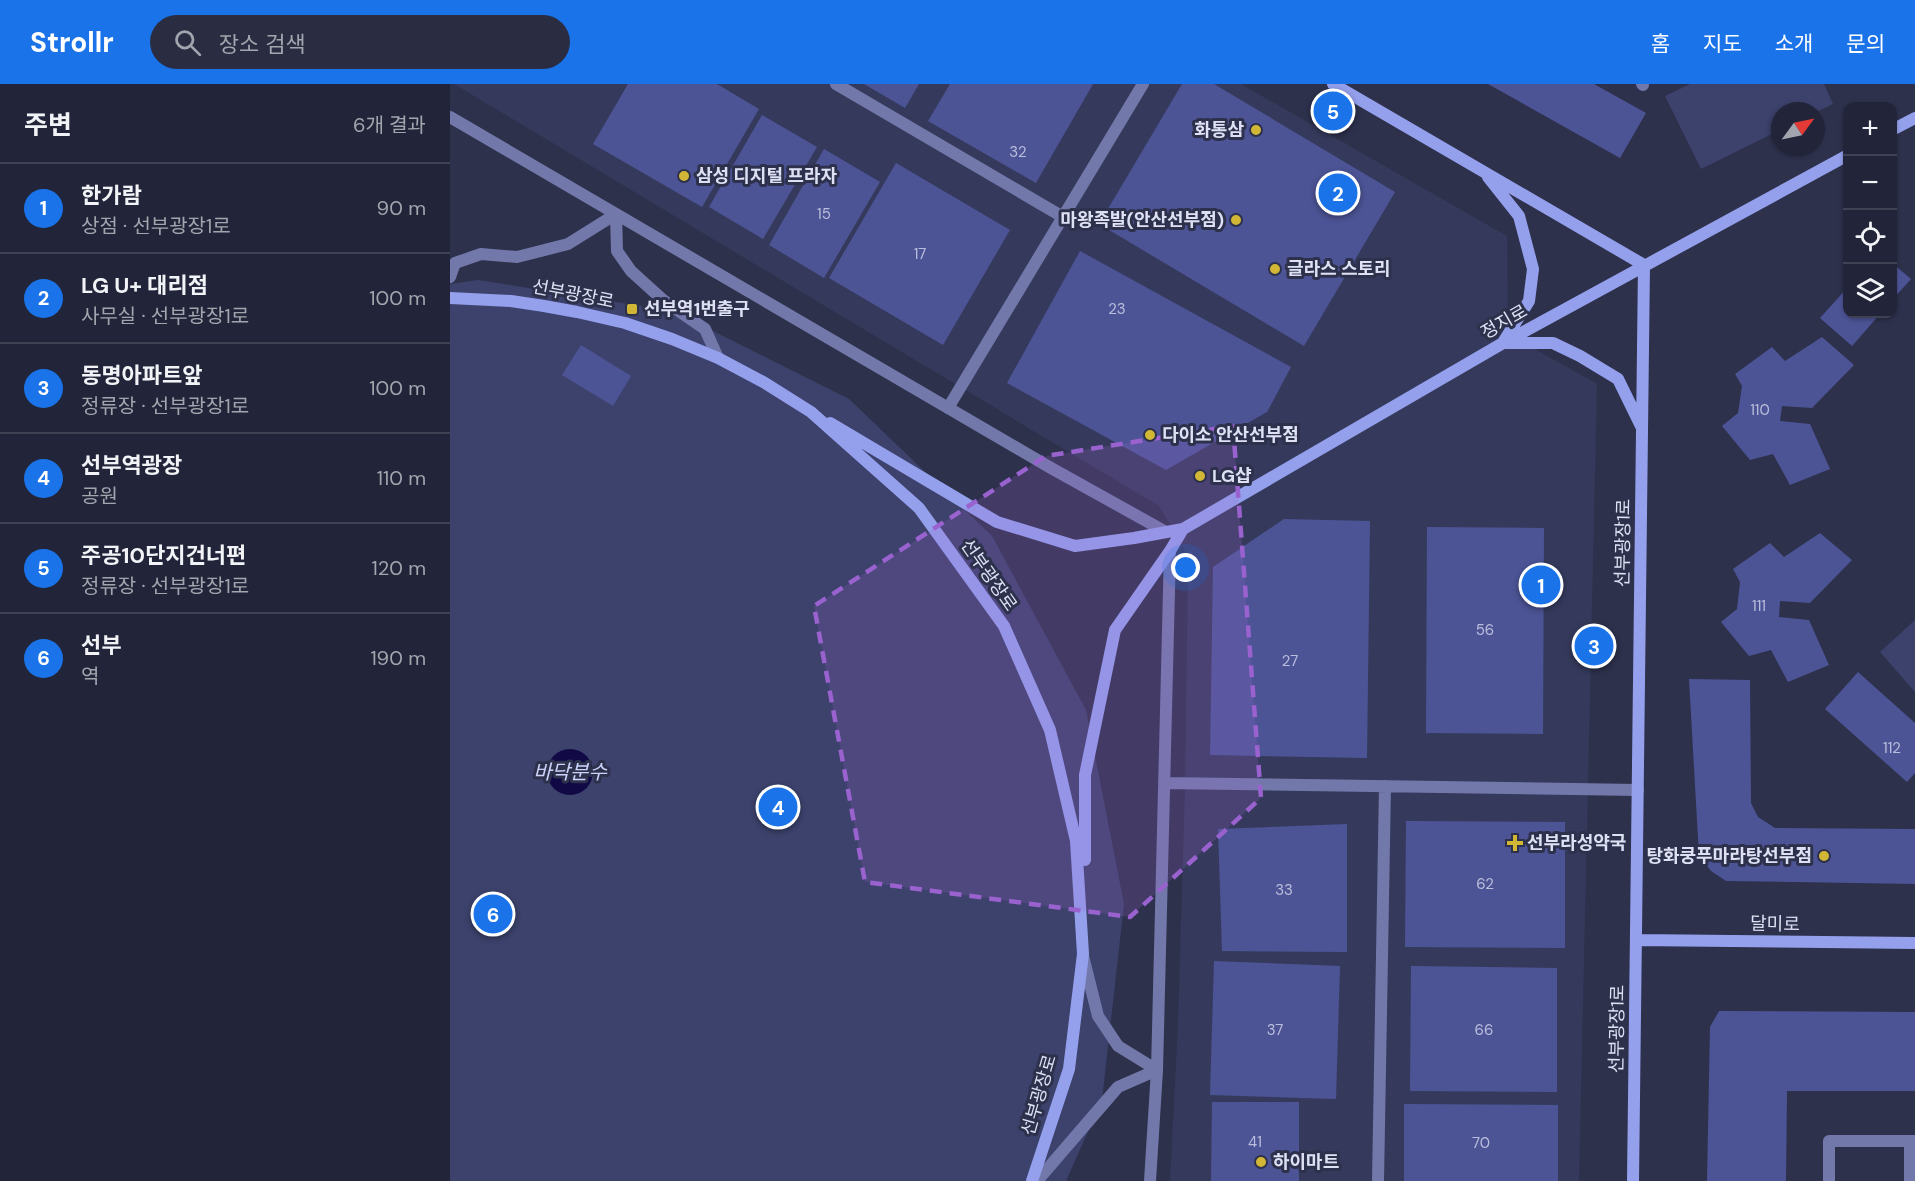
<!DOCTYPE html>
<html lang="ko">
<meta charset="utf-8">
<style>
body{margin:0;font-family:"DM Sans","Noto Sans KR",sans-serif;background:#2a2d41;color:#f1f3f6}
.controls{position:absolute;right:18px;top:18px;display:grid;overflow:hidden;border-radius:12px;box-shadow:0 2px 4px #0004}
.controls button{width:54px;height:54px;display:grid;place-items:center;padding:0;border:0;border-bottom:2px solid #3f4253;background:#222539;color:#f1f3f6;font:30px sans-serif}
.compass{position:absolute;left:1321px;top:18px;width:54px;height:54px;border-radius:50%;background:#222539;box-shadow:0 2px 4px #0004;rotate:57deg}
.you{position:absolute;left:736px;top:484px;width:21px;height:21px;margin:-15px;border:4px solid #fff;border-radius:50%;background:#1a73e8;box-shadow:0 0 0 9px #1a73e833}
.badge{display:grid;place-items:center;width:39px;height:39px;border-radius:50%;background:#1a73e8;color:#fff;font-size:20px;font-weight:700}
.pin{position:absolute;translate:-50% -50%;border:3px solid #fff;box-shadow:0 2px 6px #0006}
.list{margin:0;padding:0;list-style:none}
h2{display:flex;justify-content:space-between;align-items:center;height:78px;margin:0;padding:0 24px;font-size:26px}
h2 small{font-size:20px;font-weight:400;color:#a2a5ae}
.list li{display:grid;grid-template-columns:39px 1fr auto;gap:18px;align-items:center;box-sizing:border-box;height:90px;padding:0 24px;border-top:2px solid #3f4253}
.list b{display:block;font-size:22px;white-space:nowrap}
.list p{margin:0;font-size:20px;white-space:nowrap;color:#a2a5ae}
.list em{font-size:20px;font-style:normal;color:#a2a5ae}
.icon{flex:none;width:33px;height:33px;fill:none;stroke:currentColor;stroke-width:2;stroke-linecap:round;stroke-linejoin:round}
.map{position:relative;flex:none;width:1465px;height:1097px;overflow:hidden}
header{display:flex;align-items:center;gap:36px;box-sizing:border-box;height:84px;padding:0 30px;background:#1a73e8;color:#fff}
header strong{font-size:28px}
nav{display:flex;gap:33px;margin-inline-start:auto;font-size:21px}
.search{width:420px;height:54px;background:#2a2d41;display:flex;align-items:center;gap:15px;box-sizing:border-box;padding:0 21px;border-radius:33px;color:#a2a5ae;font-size:22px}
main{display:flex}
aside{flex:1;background:#222539}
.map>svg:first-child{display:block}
.built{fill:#353a5c}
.green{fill:#3c426c}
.water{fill:#100946}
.building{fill:#4d5496}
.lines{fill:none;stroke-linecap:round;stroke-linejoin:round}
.lane{stroke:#7279aa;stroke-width:12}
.secondary{stroke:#95a0ed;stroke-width:12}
.marked{fill:#9962cf;fill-opacity:0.2;stroke:#9962cf;stroke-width:4.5;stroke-dasharray:12 8;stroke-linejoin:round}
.poi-dot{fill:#d2b736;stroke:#2d314c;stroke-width:2}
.labels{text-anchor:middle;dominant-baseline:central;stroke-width:6;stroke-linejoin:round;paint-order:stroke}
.number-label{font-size:15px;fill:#babedc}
.poi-label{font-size:18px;font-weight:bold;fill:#dee1f3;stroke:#2d314c;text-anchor:start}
.street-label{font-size:18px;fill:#dee1f3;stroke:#2d314c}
.water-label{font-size:20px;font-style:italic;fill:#ccd3fa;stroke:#2d314c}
</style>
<header>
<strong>Strollr</strong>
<div class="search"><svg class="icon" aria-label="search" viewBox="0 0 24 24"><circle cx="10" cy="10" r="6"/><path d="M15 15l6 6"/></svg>장소 검색</div>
<nav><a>홈</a><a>지도</a><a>소개</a><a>문의</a></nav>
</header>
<main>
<aside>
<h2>주변<small>6개 결과</small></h2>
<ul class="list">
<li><span class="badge">1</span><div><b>한가람</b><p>상점 · 선부광장1로</p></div><em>90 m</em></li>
<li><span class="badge">2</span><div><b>LG U+ 대리점</b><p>사무실 · 선부광장1로</p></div><em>100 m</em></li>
<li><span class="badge">3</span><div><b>동명아파트앞</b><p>정류장 · 선부광장1로</p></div><em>100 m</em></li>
<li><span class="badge">4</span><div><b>선부역광장</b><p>공원</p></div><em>110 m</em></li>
<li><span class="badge">5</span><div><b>주공10단지건너편</b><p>정류장 · 선부광장1로</p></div><em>120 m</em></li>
<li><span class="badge">6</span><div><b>선부</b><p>역</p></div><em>190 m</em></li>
</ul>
</aside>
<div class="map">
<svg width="1465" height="1097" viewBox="0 0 1465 1097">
<rect width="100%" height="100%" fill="#2d314c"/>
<path class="built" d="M4 0H791L1057 152 1058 250 1147 300 1129 1097H720L728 940 735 703 738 472 709 422Z"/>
<path class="green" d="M1240 0H1374L1383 20 1366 28V27H1330V46L1251 85 1215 12Z
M28 196 223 227 399 315 542 452 636 626 674 820 652 1016 616 1097H0V200Z
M1465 536V608L1430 568Z"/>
<path class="water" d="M97 688a23 23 0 1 1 46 0a23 23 0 1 1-46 0Z"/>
<path class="building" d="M178 0H267L309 25 252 123 143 60Z
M414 0H469L455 24Z
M500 0H643L586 99 478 37Z
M732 0H764L945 108 854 262 649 140Z
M1038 0H1144L1196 29 1170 74Z
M312 31 367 63 313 155 259 123Z
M374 65 430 98 374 194 319 161Z
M446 79 560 146 493 261 379 194Z
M630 167 841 283 817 328 716 386 557 299Z
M1442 179 1461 195 1442 216Z
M1398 203V230H1430L1402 262 1370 234Z
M1372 253 1404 281 1362 324 1332 322 1330 337 1360 340 1380 385 1340 401 1323 370 1300 376 1272 342 1288 329 1292 302 1285 290 1322 263 1335 277Z
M131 261 181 292 163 322 112 291Z
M834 435 920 437 917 674 760 671 763 483Z
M977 443 1094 444 1093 650 976 649Z
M1370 449 1402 476 1360 519 1330 517 1329 533 1359 536 1379 581 1338 598 1321 566 1299 572 1271 538 1287 525 1290 498 1283 485 1320 459 1334 473Z
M1408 588 1465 639V689L1457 698 1375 625Z
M1239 595 1300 596 1301 719 1308 733 1325 744 1465 745V800L1276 797 1261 787 1249 772Z
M956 737 1115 738V864L955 863Z
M897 740V868L772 867 768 745Z
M764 877 890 882 886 1015 760 1011Z
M961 882 1107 884V1008L960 1007Z
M1269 927 1465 928V1007H1337L1336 1097H1257L1260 943Z
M762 1018H849V1097H761Z
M954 1020 1108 1021V1097H954Z"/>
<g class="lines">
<path class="lane" d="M386 0 613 133
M1192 0 1193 1
M0 33 601 384 716 448
M166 130 167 167 181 187 213 216 255 245 268 274
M0 193 5 179 31 170 67 173 118 160 166 130
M498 324 693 0
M714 699 1188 706
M633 872 648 932 668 962 707 986
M1460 1057V1097
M587 1097 668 1003 707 986
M700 1097 707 986 720 467
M928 1097 935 702
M1379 1097V1057H1465"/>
<path class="secondary" d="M883 0 1194 181
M1442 46 1465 34
M1038 93 1069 132 1083 185 1079 217 1054 257
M0 214 61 217 94 222 127 228 175 239 222 255 268 274 315 299 361 328 469 424 554 542 600 646 626 757 633 870 619 985 582 1097
M1055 259H1103L1130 272 1168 295 1191 342
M380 339 547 438 625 462 684 454 733 445 1053 259 1398 71
M635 776V691L665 546 720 467 733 445
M1186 856 1465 859
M1183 1097 1194 181"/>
</g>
<path class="marked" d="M783 342 811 714 680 833 415 798 364 522 596 372Z"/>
<g class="poi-dot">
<circle cx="806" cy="46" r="6"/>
<circle cx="234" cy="92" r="6"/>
<circle cx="786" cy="136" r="6"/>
<circle cx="825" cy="185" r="6"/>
<rect x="176" y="219" width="12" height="12" rx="3"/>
<circle cx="700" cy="351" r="6"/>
<circle cx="750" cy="392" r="6"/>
<path d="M1062 750h6v6h6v6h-6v6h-6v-6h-6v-6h6z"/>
<circle cx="1374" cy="772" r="6"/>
<circle cx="811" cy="1078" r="6"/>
</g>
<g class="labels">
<g class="number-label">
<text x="568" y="68">32</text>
<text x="374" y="130">15</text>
<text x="470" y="170">17</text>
<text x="667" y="225">23</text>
<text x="1310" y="326">110</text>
<text x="1309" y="522">111</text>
<text x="1035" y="546">56</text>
<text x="840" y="577">27</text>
<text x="1442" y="664">112</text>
<text x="1035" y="800">62</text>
<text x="834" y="806">33</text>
<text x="825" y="946">37</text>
<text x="1034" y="946">66</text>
<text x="805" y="1058">41</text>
<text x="1031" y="1059">70</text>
</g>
<g class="poi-label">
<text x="794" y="46" text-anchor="end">화통삼</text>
<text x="246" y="92">삼성 디지털 프라자</text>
<text x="774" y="136" text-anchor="end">마왕족발(안산선부점)</text>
<text x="837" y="185">글라스 스토리</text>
<text x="194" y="225">선부역1번출구</text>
<text x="712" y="351">다이소 안산선부점</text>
<text x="762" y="392">LG샵</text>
<text x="1077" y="759">선부라성약국</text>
<text x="1362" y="772" text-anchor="end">탕화쿵푸마라탕선부점</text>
<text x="823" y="1078">하이마트</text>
</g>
<g class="street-label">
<text transform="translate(123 210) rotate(11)">선부광장로</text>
<text transform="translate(1054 238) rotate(-30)">정지로</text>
<text transform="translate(1173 459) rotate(-89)">선부광장1로</text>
<text transform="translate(539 491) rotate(55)">선부광장로</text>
<text transform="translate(1325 840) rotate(1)">달미로</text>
<text transform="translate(1167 945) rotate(-89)">선부광장1로</text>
<text transform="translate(589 1011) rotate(-74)">선부광장로</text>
</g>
<g class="water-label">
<text x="120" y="688">바닥분수</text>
</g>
</g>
</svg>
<div class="controls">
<button>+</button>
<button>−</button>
<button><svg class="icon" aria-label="locate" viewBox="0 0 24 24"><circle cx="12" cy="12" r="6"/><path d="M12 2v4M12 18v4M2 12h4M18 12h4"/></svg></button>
<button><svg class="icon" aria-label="layers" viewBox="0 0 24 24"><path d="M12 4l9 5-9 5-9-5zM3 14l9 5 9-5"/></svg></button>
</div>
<svg class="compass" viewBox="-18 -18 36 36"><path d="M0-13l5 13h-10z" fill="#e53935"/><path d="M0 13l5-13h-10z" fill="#a2a5ae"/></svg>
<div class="you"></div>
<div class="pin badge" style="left:1091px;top:501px">1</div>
<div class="pin badge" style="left:888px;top:109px">2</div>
<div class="pin badge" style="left:1144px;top:562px">3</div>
<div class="pin badge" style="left:328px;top:723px">4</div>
<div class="pin badge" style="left:883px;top:27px">5</div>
<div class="pin badge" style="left:43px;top:830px">6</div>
</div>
</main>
